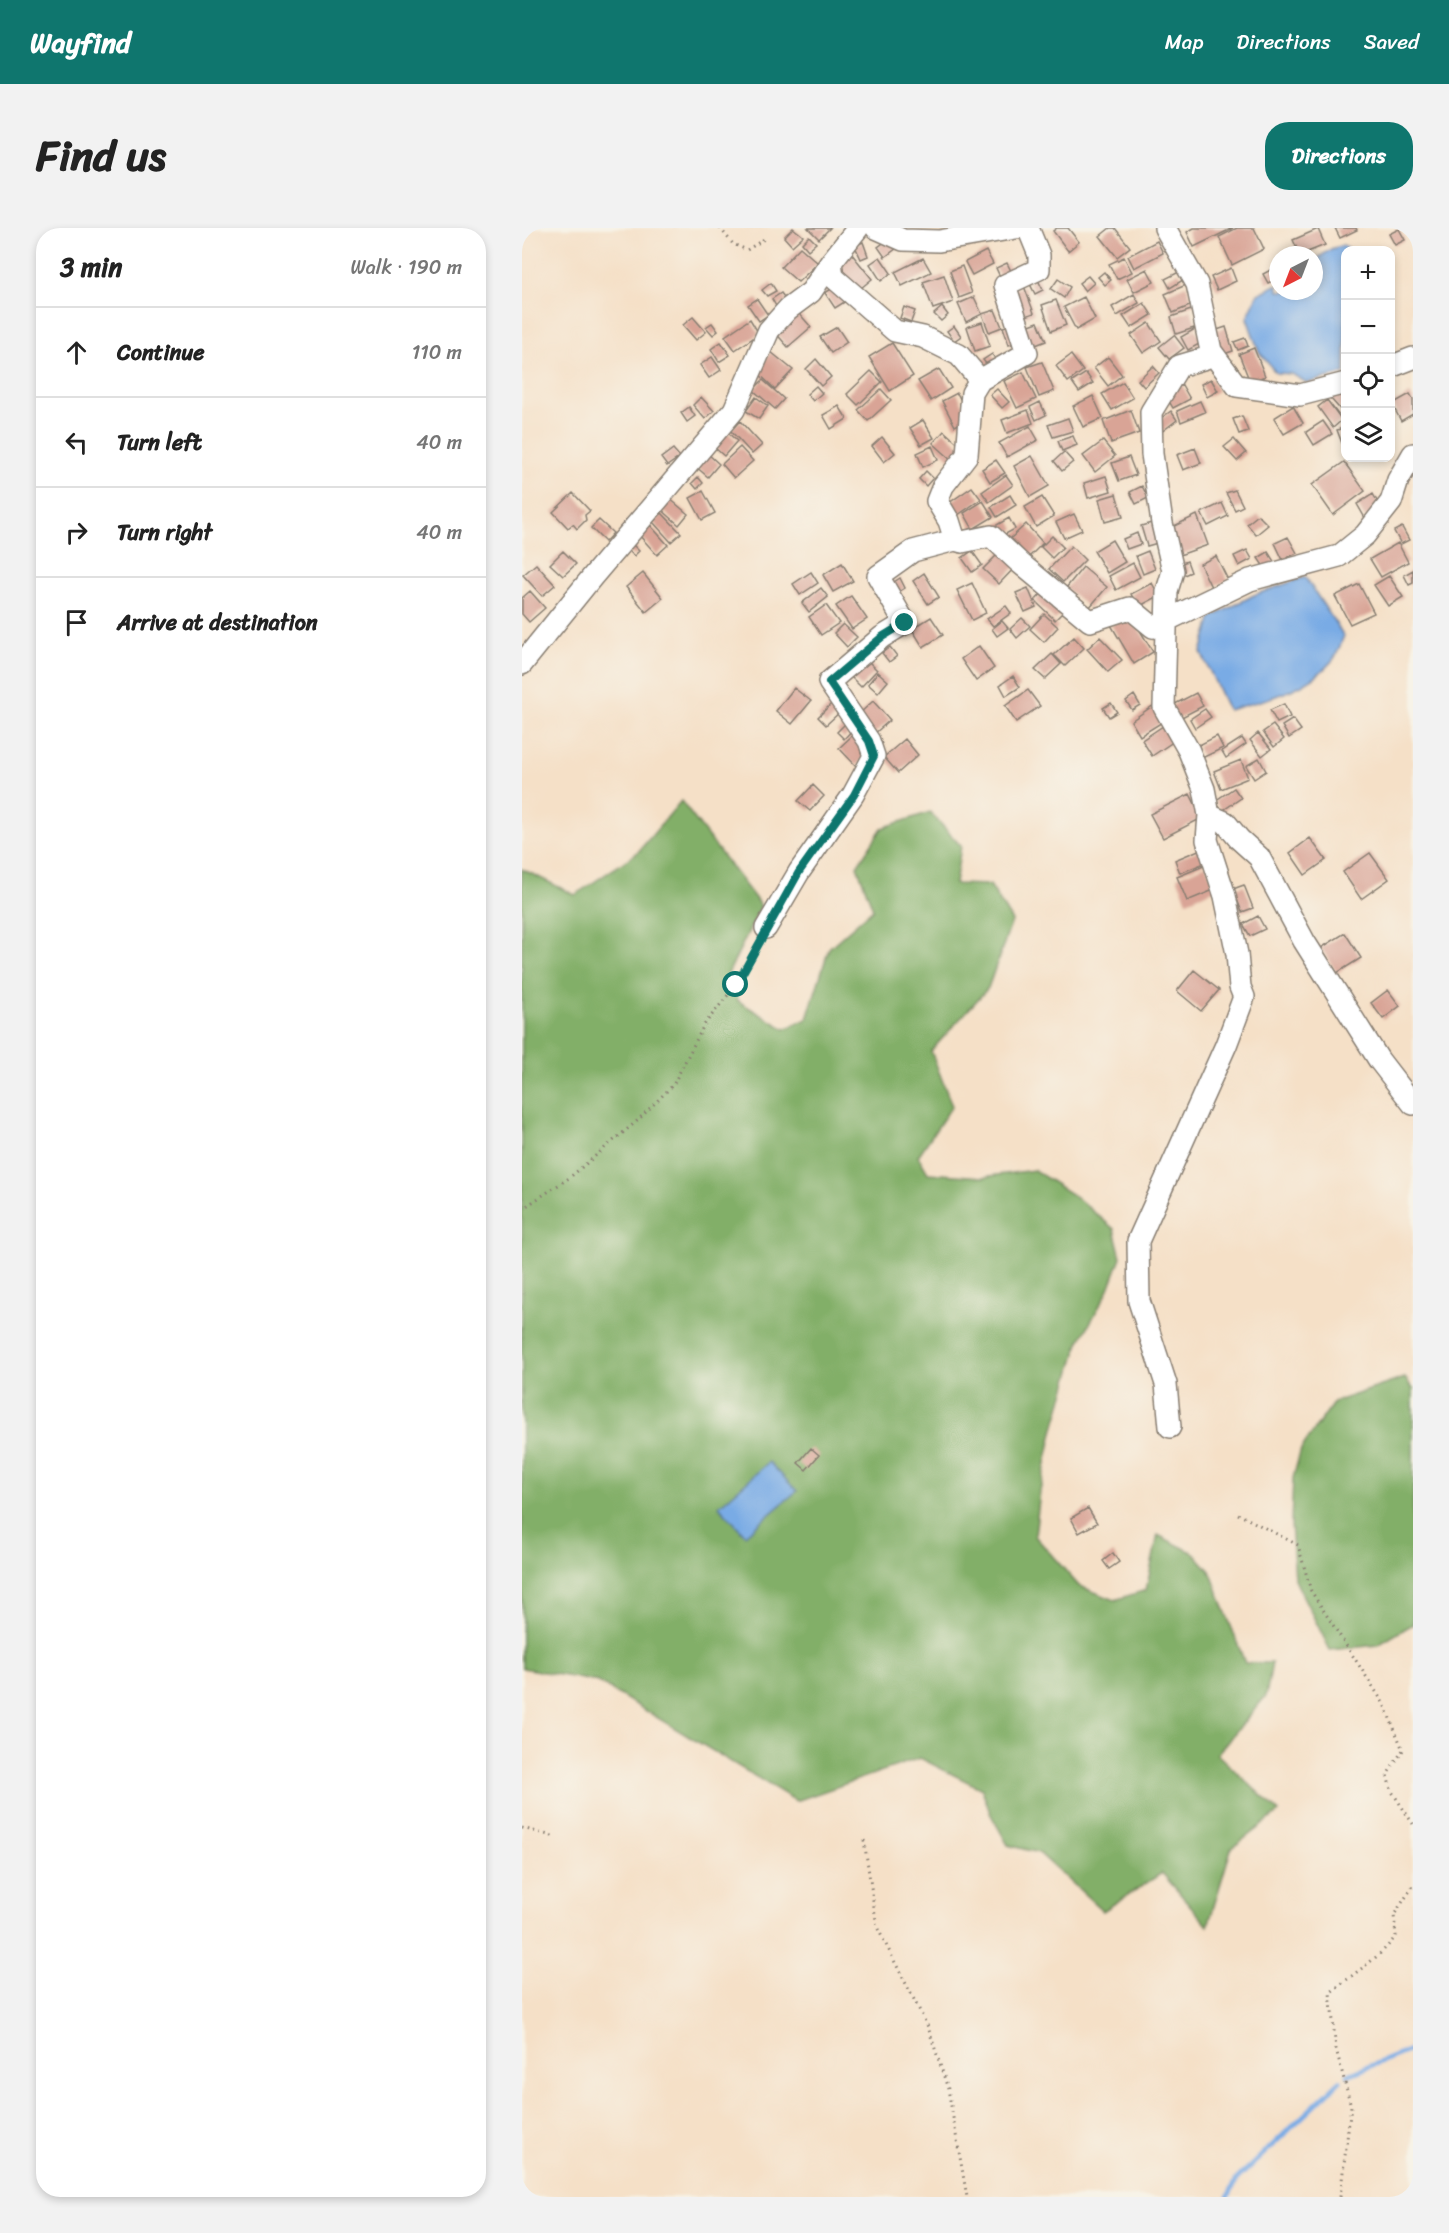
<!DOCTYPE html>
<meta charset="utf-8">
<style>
body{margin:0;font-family:Sriracha,sans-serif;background:#f2f2f2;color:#222}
.controls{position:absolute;right:18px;top:18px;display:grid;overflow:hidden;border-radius:12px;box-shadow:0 3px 9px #0003}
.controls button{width:54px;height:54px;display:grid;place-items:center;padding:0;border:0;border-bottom:2px solid #e0e0e0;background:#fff;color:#222;font:30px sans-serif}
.compass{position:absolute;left:747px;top:18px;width:54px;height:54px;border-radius:50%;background:#fff;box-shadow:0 3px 9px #0003;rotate:222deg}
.stop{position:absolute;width:18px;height:18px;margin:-14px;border:4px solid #0f766e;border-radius:50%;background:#fff}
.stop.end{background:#0f766e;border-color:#fff;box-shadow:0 2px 6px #0008}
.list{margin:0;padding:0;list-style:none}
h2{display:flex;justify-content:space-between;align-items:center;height:78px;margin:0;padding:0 24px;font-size:26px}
h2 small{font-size:20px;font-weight:400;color:#767676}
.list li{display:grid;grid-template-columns:39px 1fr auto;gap:18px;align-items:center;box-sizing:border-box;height:90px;padding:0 24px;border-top:2px solid #e0e0e0}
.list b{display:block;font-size:22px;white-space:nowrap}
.list em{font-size:20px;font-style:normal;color:#767676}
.icon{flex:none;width:33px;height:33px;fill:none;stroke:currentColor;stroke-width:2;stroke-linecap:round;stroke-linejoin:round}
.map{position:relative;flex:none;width:891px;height:1969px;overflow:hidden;border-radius:24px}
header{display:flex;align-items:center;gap:36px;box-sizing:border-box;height:84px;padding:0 30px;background:#0f766e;color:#fff}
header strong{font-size:28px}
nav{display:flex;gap:33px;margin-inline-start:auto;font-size:21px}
.intro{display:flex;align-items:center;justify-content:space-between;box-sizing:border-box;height:144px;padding:0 36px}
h1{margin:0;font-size:42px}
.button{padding:15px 27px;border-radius:24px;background:#0f766e;color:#fff;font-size:21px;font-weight:700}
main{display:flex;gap:36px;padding:0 36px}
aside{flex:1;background:#fff;border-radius:24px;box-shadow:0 3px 9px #0003}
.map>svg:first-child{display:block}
.forest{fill:#82af67;stroke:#4f6642;stroke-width:1.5}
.water{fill:#79abe5;stroke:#4a6480;stroke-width:1.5}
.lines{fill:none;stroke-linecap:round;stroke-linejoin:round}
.stream{stroke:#79abe5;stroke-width:5}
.building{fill:#d9a496}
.minor-casing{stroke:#887e72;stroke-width:24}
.path{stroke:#887e72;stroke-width:3;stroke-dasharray:1.5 4.5;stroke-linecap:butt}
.minor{stroke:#fff;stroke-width:21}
.route{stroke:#0f766e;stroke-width:8}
</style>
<header>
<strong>Wayfind</strong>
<nav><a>Map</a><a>Directions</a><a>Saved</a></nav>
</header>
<div class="intro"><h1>Find us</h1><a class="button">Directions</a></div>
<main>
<aside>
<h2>3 min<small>Walk · 190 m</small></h2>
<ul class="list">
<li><svg class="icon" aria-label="ahead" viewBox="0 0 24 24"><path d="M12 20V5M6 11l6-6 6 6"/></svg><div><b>Continue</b></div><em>110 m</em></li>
<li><svg class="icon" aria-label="left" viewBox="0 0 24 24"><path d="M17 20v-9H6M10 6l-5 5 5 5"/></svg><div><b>Turn left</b></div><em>40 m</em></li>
<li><svg class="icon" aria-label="right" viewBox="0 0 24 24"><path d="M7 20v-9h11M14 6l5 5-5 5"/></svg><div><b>Turn right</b></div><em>40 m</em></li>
<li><svg class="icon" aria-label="arrive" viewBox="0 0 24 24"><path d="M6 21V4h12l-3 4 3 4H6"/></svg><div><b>Arrive at destination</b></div></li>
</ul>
</aside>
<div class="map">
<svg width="891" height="1969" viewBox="0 0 891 1969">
<rect width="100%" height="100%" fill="#f7f3e8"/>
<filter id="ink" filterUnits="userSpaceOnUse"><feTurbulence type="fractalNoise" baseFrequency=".0167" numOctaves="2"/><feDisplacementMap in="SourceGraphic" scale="12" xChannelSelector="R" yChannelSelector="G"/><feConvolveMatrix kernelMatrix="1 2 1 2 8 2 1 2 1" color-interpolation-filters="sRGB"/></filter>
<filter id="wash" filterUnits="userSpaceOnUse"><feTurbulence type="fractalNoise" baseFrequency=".008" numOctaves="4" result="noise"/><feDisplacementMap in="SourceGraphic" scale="24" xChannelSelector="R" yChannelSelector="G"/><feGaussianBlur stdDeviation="1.35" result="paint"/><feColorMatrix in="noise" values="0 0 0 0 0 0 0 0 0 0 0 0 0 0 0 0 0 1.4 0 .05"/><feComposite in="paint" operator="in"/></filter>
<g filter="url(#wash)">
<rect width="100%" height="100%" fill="#f5e0c7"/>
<path class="forest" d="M159 573 239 678 206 746 216 773 263 801 285 791 307 720 351 681 335 638 360 600 408 584 439 618 433 656 468 657 490 693 466 760 409 823 430 878 396 928 406 945 461 949 512 942 554 969 592 1001 599 1029 587 1061 557 1115 531 1204 518 1263 513 1308 557 1358 593 1372 624 1362 636 1307 672 1325 688 1343 723 1435H750L744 1468 695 1526 757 1584 709 1621 686 1698 640 1645 581 1683 517 1625 486 1617 468 1585 460 1561 398 1530 274 1573 76 1454 0 1440V641L53 667 116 624Z
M883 1150 891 1161V1396L856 1417 808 1422 773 1352 769 1295 771 1250 779 1221 812 1174Z"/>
<path class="water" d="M821 17 827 22H824L823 145 785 155 770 146 754 145 737 124 725 90 736 66 756 56V63H792V33L809 21Z
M783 349 822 408C818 416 816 427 810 433 785 463 742 472 706 482L679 424 690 389 732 367Z
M247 1234 275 1263 223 1307 197 1278Z"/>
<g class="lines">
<path class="stream" d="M826 1847 891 1821
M706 1969 715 1951 818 1853"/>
</g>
<g id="blocks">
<path class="building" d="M271 0 281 8 270 18 262 9Z
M286 0H308L297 11Z
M535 0H546L557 14 546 23 531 3Z
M588 0H593L608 19 595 29 578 8Z
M672 0H711L672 19 665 4Z
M715 0H732L742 21 710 37 697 9Z
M813 0H834L835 2 818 10Z
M796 1 803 17 778 27 771 12Z
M877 1 883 12 873 17 867 6Z
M287 8 294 15 286 22 280 15Z
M368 10 375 20 363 29 356 19Z
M635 13 641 25 612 40 606 28Z
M341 14 346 28 339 31 333 18Z
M278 19 296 35 276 54 259 39Z
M464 23 471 36 450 47 443 34Z
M329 25 350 51 333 65 313 36Z
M358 29 369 45 359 53 348 36Z
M602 29 610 44 595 51 587 36Z
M401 30 409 44 380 58 373 44Z
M485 35 491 47 480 53 474 40Z
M440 38 450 65 437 70 428 43Z
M756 38V50L746 55 741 46Z
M709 40 714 53 695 62 689 49Z
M625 41 632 54 612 64 605 51Z
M582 44 589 52 583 57 576 49Z
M657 44 661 52 648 60 643 51Z
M422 47 431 74 411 81 401 54Z
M566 48 572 55 563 63 557 55Z
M515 50 521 62 513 66 507 54Z
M536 51 548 59 542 70 529 61Z
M249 55 254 63 245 68 240 62Z
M664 57 672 76 651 85 643 66Z
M314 58 324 73 313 80 303 65Z
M502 58 512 85 496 91 487 63Z
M259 65 265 73 255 80 250 71Z
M612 66 617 75 595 88 590 79Z
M452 69 460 86 444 94 436 76Z
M562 69 573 91 554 102 542 79Z
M235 71 246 87 237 93 226 77Z
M534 72 544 97 529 103 520 77Z
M622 75 630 87 609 100 601 88Z
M382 79 393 83 389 94 378 90Z
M420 79 426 87 419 93 412 86Z
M473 82 480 99 467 104 460 86Z
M669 82 675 99 654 106 649 89Z
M275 83 289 99 266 119 252 103Z
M171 89 184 104 174 112 161 97Z
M228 91 237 106 213 122 203 108Z
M460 94 468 118 453 123 445 99Z
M516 94 524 113 506 120 499 100Z
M190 95 196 103 191 107 184 99Z
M627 95 639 113 621 125 609 107Z
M492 96 498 113 487 117 481 99Z
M432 98 439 108 432 113 425 103Z
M315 99 325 114 309 125 298 109Z
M704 99 711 123 699 127 692 103Z
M673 101 681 114 666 122 659 109Z
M652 107 662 120 647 131 637 119Z
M723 110 726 118 716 122 712 114Z
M199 114 208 127 197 134 189 121Z
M370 115 391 148 368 163 347 129Z
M732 120 743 148 728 154 717 126Z
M249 124 271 142 253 161 234 143Z
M470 126 474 132 466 138 461 132Z
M549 127 561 143 546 154 534 138Z
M190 129 199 142 187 150 178 137Z
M586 129 600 147 586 158 572 140Z
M294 131 309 149 299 158 284 141Z
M520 134 532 163 517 169 505 139Z
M631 138 637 145 622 159 616 152Z
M417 141 429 160 409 173 396 153Z
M349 143 360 154 336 177 325 166Z
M501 144 514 171 495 180 482 153Z
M564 145 571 155 557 164 550 154Z
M689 151 696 163 685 169 679 156Z
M241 152 262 171 253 181 231 162Z
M601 154 611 170 590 182 580 166Z
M660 157 668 171 651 180 643 166Z
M294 158 300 165 291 173 285 166Z
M359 161 369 172 346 193 336 182Z
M475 161 487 174 480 180 468 167Z
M820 162 824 165V188L809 171Z
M435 165 448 190 433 198 420 173Z
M888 166 891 171V186L879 193 870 176Z
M571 168 581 190 561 199 551 178Z
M179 169 192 183 183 191 171 177Z
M234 169 246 178 237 191 224 183Z
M805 172 820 192 811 200 796 179Z
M678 173 683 184 659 194 655 183Z
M518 174 524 187 514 192 508 179Z
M317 178 325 191 309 201 301 187Z
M771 178 781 195 762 206 752 190Z
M167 179 173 188 165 194 159 185Z
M506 182 511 195 485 205 480 192Z
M609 182 617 205 589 215 581 193Z
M649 183 655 192 638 205 631 196Z
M720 188 726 203 717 206 711 191Z
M546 190 551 203 531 209 526 197Z
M401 192 412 210 399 217 388 200Z
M218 193 240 217 230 226 208 202Z
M801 193 810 206 792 217 784 204Z
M508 198 516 212 485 229 477 215Z
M824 199V214L820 215 815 202Z
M422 203 443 222 432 234 411 215Z
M205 204 215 213 202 228 192 219Z
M551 208 555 217 540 223 536 213Z
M360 209 373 225 362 234 350 218Z
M712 211 724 225 715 233 702 219Z
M581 213 593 228 573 244 561 228Z
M410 218 416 232 401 239 395 225Z
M218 219 231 233 212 250 200 236Z
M673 220 679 235 661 242 655 227Z
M151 221 158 229 145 238 139 230Z
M542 224 551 234 540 243 532 233Z
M185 225 197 236 186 249 173 238Z
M510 228 527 258 508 269 492 238Z
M607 229 614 247 597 253 590 235Z
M474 232 483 245 468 254 460 241Z
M822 234 843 263 811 287 790 257Z
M404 243 411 250 404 258 397 251Z
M484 247 491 257 467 274 460 264Z
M584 248 589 263 566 270 562 255Z
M176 249 181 255 175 261 170 255Z
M620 258 626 270 614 276 608 264Z
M450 259 459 271 436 287 427 275Z
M713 262 721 278 713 282 704 265Z
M181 263 193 285 180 292 168 270Z
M51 265 68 283 63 287 64 292 55 301 51 296 46 300 31 284Z
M594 266 601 289 583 294 577 271Z
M851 266 859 280 843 290 835 276Z
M488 267 494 277 475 289 469 279Z
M520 269 532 288 514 299 503 279Z
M147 270 166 286 157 297 138 280Z
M461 273 471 289 451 301 442 285Z
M700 275 706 288 686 298 679 285Z
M140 285 159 305 149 314 131 294Z
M552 286 560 302 542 310 534 294Z
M675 287 686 317 652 329 648 300Z
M736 287 746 297 734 307 725 296Z
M487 290 493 301 478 309 473 298Z
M77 292 91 305 83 314 69 300Z
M633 294 639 314 625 318 619 298Z
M504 296 521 315 507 329 489 310Z
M128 297 146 317 135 327 117 307Z
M880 299 887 312 879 316 872 303Z
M615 305 619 316 605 321 601 311Z
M530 308 541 319 530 330 519 319Z
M766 309 775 325 761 332 753 315Z
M590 312 603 334 585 345 572 323Z
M108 314 117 323 112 328 103 319Z
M876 315 886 334 859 349 848 331Z
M549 318 563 332 541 354 527 341Z
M480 322 495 337 477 356 461 341Z
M725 322 730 331 717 338 712 328Z
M41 323 54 336 41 348 28 336Z
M450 323 460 337 450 344 440 330Z
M626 323 633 341 621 346 614 328Z
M746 324 753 335 744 342 736 330Z
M694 328 706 352 689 359 678 336Z
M665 333 669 344 662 347 658 336Z
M320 335 331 353 311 364 301 347Z
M611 335 618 349 594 362 587 348Z
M14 336 33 357 20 368 1 347Z
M561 339 585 359 567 380 544 360Z
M891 342V355L887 357 882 347Z
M289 344 296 355 278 367 271 356Z
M121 345 141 370 124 384 104 359Z
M402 345 417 369 406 376 391 353Z
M867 348 881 369 866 378 852 357Z
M378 350 383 360 375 365 369 356Z
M450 355 464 385 450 392 435 362Z
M630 355 637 368 616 379 609 366Z
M837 356 852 385 828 396 813 368Z
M299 360 306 369 287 384 280 375Z
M506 360 514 379 503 384 494 365Z
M8 363 23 380 7 394 0 386V370Z
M521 364 541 384 533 392 513 373Z
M329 368 345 391 330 401 314 378Z
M304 377 317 395 299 407 287 389Z
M484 378 489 385 471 398 465 391Z
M522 386 536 399 522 414 508 401Z
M608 386 631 424 612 436 589 397Z
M409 389 421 407 401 419 390 401Z
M500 390 508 398 495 410 488 401Z
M480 393 486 400 475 408 470 401Z
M321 396 335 409 325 419 312 405Z
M552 409 562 420 543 438 532 427Z
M578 409 600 432 586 444 565 421Z
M457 418 472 440 454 453 439 431Z
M368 419 375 428 367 434 360 425Z
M530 426 539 436 523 451 513 442Z
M343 430 355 442 339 459 327 447Z
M356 444 366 453 356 465 346 456Z
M491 448 498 459 484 468 478 457Z
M272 460 289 473 270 496 254 483Z
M506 462 518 478 494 494 483 478Z
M674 465 681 478 656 491 649 478Z
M612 467 618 477 610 482 604 473Z
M351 473 368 492 352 506 335 488Z
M311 474 319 483 304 497 296 489Z
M589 475 595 484 587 489 581 480Z
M762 476 768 489 755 495 748 482Z
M632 477 642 493 618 508 609 493Z
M683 481 689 489 673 500 668 491Z
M771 491 779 502 767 510 760 498Z
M327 492 334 498 322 511 315 504Z
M644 496 655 511 630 528 620 512Z
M751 497 762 511 752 519 741 504Z
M736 505 749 521 740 528 728 512Z
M332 506 349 523 334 538 317 520Z
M695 508 701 520 680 530 675 518Z
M720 510 724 516 704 530 700 523Z
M383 511 396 527 376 545 362 529Z
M737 530 744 543 732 551 724 538Z
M719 532 726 550 699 561 692 543Z
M291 557 302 568 288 583 276 573Z
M712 560 719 570 700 583 693 573Z
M668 566 680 590 641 610 628 586Z
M788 610 804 632 783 647 768 625Z
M679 621 685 634 658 645 653 632Z
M848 625 867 651 839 671 821 644Z
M684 637 694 661 665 673 655 649Z
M722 657 731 680 720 684 711 661Z
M736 688 743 701 728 708 721 696Z
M823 705 839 730 815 745 799 720Z
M672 742 697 762 679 783 655 763Z
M866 762 878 778 861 791 849 775Z
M289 1220 297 1227 284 1242 276 1235Z
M566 1280 575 1295 557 1305 549 1290Z
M591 1325 597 1334 587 1341 581 1333Z"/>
</g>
</g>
<g filter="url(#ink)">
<use href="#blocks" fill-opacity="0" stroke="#887e72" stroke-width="1.5"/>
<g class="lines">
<g class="minor-casing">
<path id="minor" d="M354 0 381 12 417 13 494 0
M643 0 675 56 689 123 684 130 657 138 629 184 630 226 640 295 651 343 645 363 642 479 667 523 682 561 687 587 685 612 703 668 715 726 718 759 722 769 704 817 616 1013 617 1073 644 1156 648 1199
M309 34 311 49 373 103 401 109 437 127 458 152
M689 123 715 158 778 167 824 155
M868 139 891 130
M433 312 440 314 469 308 498 335 568 393 608 380 631 399 728 352 817 328 843 307 869 274 876 252 891 226
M0 436 71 348 212 182 247 102 266 81 289 64 309 34 336 0
M687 587 703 594 717 611 737 629 782 713 857 832 891 876
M244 700 277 644 331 567 352 528 347 513 307 454 360 409 383 395 356 348 391 323 433 312 427 293 415 273 421 258 445 227 450 165 458 152 505 125 483 57 517 41V27L506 0"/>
</g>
<path class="path" d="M198 0 211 16 225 22 242 11
M0 981 47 950 115 893 151 857 182 797 214 757 236 716
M716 1286 776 1317 789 1363 862 1476 881 1522 865 1547 869 1562 891 1596
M0 1600 34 1609
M342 1612 355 1699 406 1799 426 1861 445 1969
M818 1969 829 1878 814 1821 808 1765C830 1746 857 1731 874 1708L872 1687 891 1658"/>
<use href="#minor" class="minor"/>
</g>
</g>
<g class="lines" filter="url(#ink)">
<path class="route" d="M214 757 277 644 332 567 352 528 347 513 307 454 360 409 383 395"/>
</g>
</svg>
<div class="controls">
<button>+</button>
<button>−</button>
<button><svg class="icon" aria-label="locate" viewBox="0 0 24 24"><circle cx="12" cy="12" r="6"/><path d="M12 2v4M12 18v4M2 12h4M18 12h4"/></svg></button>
<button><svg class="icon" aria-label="layers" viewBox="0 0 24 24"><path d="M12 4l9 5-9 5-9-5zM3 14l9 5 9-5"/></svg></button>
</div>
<svg class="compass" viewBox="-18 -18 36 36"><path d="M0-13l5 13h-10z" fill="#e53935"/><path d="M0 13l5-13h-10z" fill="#767676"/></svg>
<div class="stop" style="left:214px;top:757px"></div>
<div class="stop end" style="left:383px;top:395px"></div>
</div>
</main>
